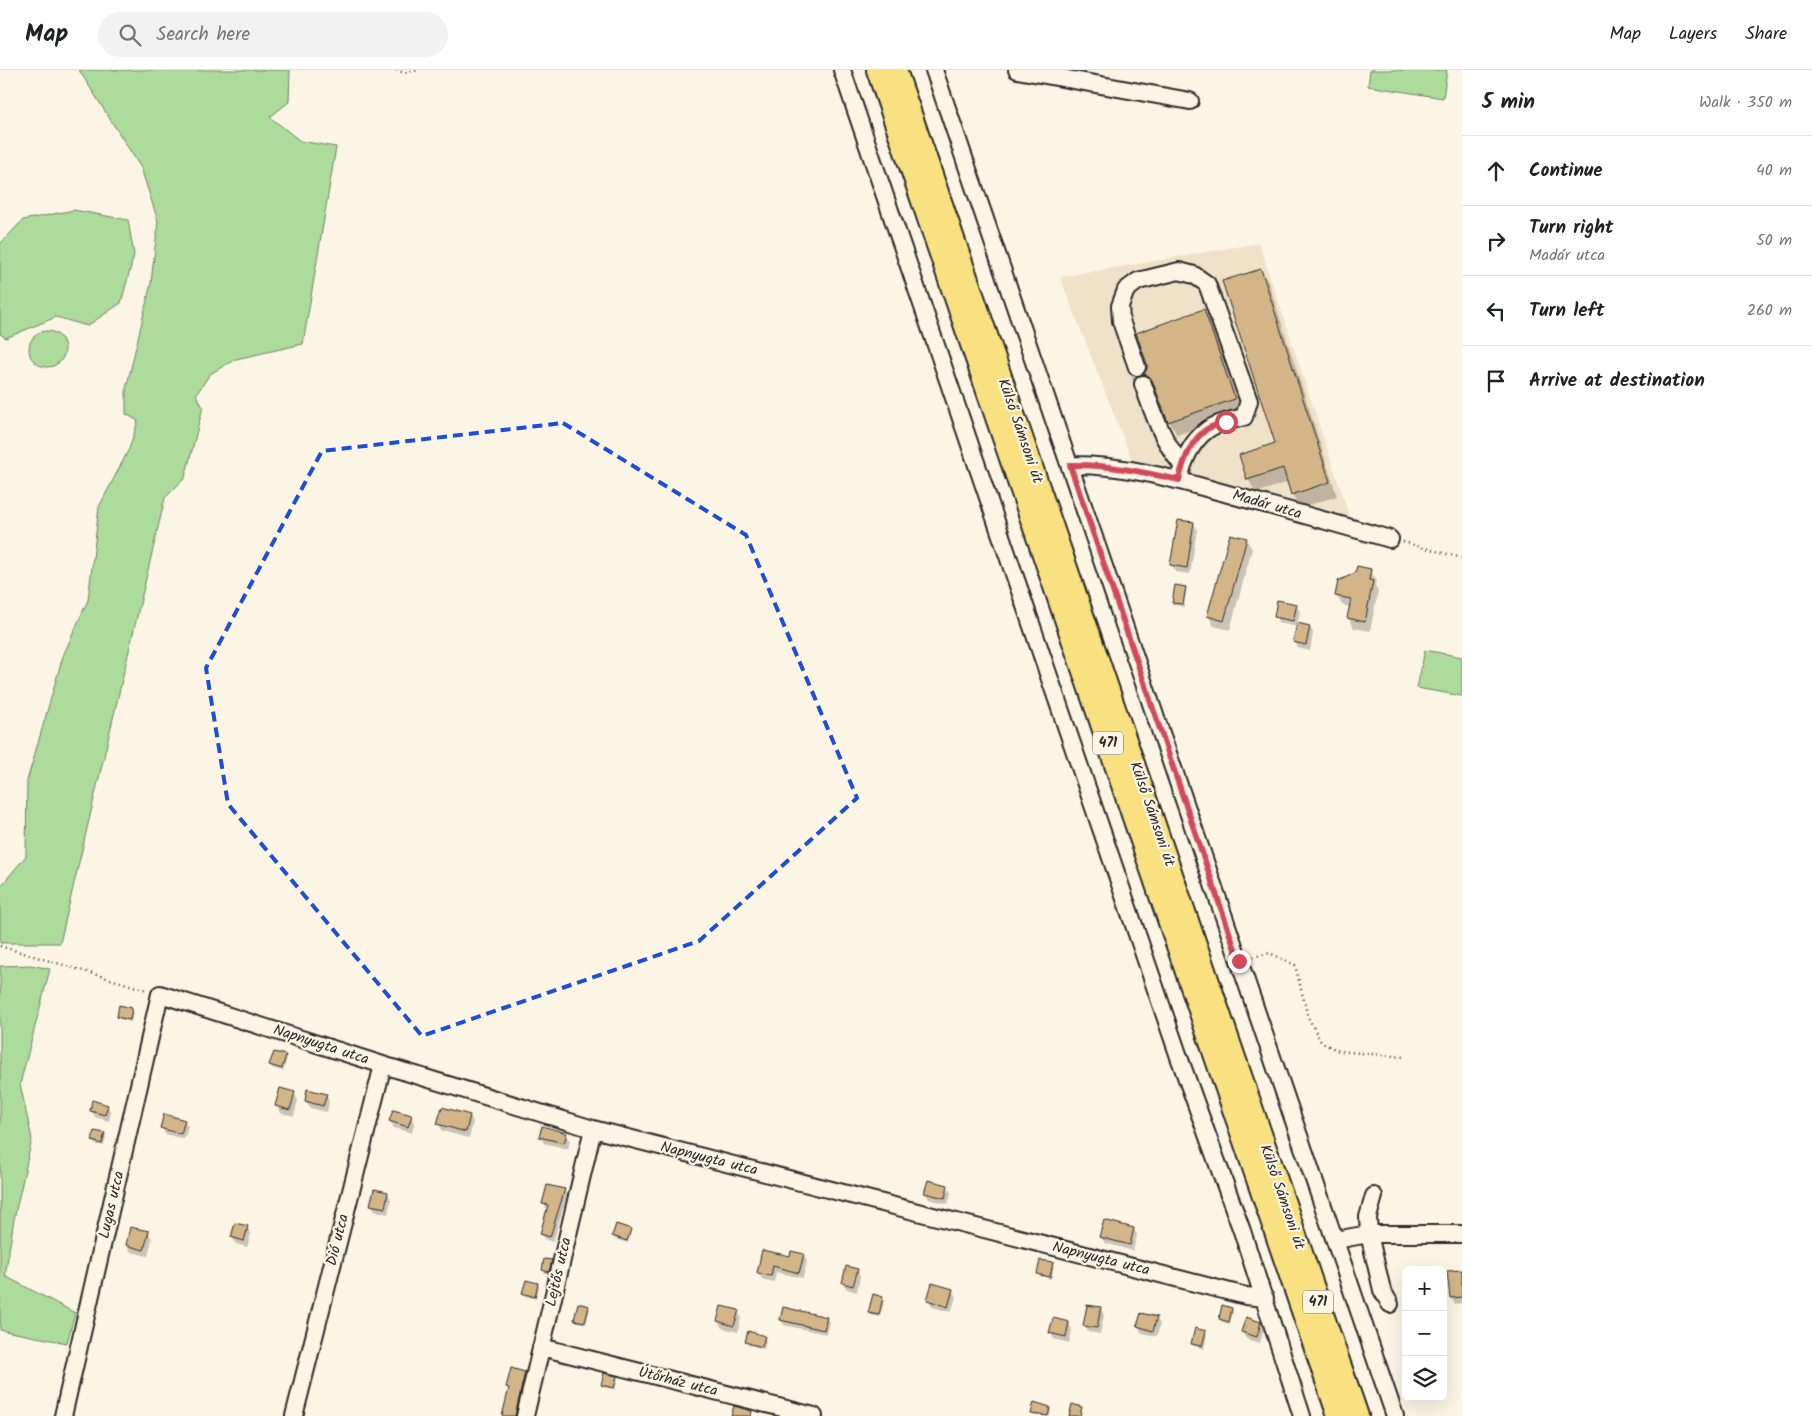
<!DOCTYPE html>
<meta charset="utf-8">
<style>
body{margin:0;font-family:Kalam,sans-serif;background:#f2f2f2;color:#202124}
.controls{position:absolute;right:15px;bottom:15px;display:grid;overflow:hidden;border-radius:8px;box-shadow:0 5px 20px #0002}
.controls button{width:45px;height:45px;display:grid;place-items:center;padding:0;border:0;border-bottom:1px solid #e0e0e0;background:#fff;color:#202124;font:25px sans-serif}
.stop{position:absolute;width:15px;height:15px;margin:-11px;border:4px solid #d1495b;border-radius:50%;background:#fff}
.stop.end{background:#d1495b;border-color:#fff;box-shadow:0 1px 5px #0008}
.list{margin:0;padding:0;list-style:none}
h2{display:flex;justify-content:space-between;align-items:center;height:65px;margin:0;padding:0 20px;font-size:21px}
h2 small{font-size:16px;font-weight:400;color:#757577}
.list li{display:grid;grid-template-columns:32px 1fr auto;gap:15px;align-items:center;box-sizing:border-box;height:70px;padding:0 20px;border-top:1px solid #e0e0e0}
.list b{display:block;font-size:19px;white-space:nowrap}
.list p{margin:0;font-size:16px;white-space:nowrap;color:#757577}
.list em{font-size:16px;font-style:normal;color:#757577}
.icon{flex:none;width:28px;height:28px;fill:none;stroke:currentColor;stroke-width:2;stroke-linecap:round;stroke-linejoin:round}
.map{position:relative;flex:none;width:1462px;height:1346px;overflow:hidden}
header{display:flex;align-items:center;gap:30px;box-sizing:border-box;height:70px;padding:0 25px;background:#fff;border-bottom:1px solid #e0e0e0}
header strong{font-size:24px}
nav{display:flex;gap:28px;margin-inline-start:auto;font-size:18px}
.search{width:350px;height:45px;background:#f2f2f2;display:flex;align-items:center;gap:12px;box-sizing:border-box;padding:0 18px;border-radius:28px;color:#757577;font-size:19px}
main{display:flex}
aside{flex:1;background:#fff}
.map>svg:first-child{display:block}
.built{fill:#f0e2c9}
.green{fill:#acdb9b;stroke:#6c8363}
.shadow{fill:#0003}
.building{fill:#d4b588;stroke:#2b2b2b}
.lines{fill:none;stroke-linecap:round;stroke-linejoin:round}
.minor-casing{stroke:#2b2b2b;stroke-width:20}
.major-casing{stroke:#2b2b2b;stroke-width:24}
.path{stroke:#2b2b2b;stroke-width:2.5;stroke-dasharray:1 4;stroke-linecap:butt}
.minor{stroke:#fcf5e5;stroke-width:16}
.major{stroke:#f9e181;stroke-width:20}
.route{stroke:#d1495b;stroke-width:6}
.marked{fill:none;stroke:#1d4ed8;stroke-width:4;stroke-dasharray:10 6;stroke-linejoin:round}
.labels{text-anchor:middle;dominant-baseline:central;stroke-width:4.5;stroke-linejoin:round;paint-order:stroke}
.shield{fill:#fcf5e5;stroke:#6a6863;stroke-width:1}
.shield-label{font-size:14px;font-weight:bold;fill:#2b2b2b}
.street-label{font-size:15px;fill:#2b2b2b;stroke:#fcf5e5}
</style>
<header>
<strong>Map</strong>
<div class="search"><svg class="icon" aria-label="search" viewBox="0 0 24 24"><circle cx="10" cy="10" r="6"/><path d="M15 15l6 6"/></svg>Search here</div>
<nav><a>Map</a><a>Layers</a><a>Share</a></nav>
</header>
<main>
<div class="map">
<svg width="1462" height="1346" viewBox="0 0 1462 1346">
<rect width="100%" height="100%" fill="#fcf5e5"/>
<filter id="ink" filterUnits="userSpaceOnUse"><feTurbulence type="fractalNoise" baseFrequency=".02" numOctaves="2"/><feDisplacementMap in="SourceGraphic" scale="10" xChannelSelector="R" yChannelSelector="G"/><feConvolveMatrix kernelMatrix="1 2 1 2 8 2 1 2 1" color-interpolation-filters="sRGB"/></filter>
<g filter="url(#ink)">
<path class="built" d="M1259 173 1352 454 1133 393 1060 207Z"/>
<path class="green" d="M79 0H290L289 32 270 47 300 71 336 77 303 274 236 289 210 304 196 325 203 337 185 408 165 428 60 873H0V817L26 786 27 711 63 586 88 530 99 437 129 379 138 351 126 344V319L151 213 158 151 141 98Z
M1370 0H1447L1443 28 1368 16Z
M74 140 128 150 134 185 121 233 87 256 56 247 6 268 0 264V174L23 150Z
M29 279a18 18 0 1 1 36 0a18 18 0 1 1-36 0Z
M1425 580 1462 587V626L1417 618Z
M31 895 50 899 20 1014 32 1069 14 1149 5 1206 75 1243 67 1273 0 1260V896Z"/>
<path class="shadow" d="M1261 200 1269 214 1337 426 1300 438 1292 424 1288 412 1256 423 1248 409 1276 374Z
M1204 240 1211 254 1242 342 1177 365 1169 351 1157 319 1153 318 1145 304Z
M1131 306 1135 308 1143 321 1140 327Z
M1194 453 1197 460 1190 504 1175 502 1172 495Z
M1246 469 1252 479 1230 560 1214 556 1208 546Z
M1370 500 1376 510 1375 516 1378 522 1370 561 1354 558 1348 548 1350 537 1342 535 1336 525Z
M1185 518 1186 521 1184 537 1175 535 1173 532Z
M1296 535 1300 542 1297 555 1310 557 1313 563 1310 581 1298 578 1295 572 1298 557 1279 553 1275 546Z
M132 939 133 942 131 952 119 949 118 947Z
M285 986 287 989 283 1001 272 998 271 995Z
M308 1021 326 1025 329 1031 327 1042 310 1038 306 1031Z
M294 1023 298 1030 294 1046 281 1043 277 1036Z
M107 1036 111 1042 109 1051 95 1047 91 1040Z
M411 1046 414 1053 412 1063 394 1058 390 1051Z
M470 1046 473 1052 469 1068 442 1061 439 1054Z
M184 1051 188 1057 184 1069 165 1064 162 1058Z
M104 1064 106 1067 104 1076 94 1074 93 1071Z
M566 1064 570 1070 568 1079 544 1073 540 1067Z
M947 1116 951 1123 948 1134 929 1129 926 1123Z
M564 1120 567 1125 553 1172 544 1169 541 1164 547 1139 544 1134Z
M388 1123 391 1130 388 1144 375 1141 371 1134Z
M247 1157 251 1164 247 1177 236 1174 232 1167Z
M1134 1159 1137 1165 1133 1181 1105 1173 1101 1167Z
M630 1160 631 1162 628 1173 615 1169 613 1166Z
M148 1162 152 1169 148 1186 131 1182 127 1175Z
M803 1185 807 1191 803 1208 776 1202 774 1212 762 1209 758 1202 791 1188Z
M551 1192 552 1194 550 1204 545 1203 543 1200Z
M1052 1194 1054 1196 1051 1209 1040 1206 1039 1204Z
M857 1200 860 1206 857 1222 847 1219 843 1213Z
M1462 1201V1233L1455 1234 1451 1228Z
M538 1214 539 1217 536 1229 525 1226 524 1223Z
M952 1220 956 1227 951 1242 932 1237 929 1230Z
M882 1228 884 1231 880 1247 871 1245 870 1242Z
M588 1237 590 1240 586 1254 577 1252 576 1250Z
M1100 1238 1104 1245 1100 1264 1088 1262 1085 1255Z
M1232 1239 1233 1242 1230 1254 1222 1252 1220 1249Z
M738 1241 741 1248 738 1262 722 1258 718 1251Z
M826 1248 829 1252 826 1264 784 1255 781 1250Z
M1156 1248 1160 1254 1157 1266 1142 1263 1138 1256Z
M1069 1253 1072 1260 1069 1273 1054 1269 1050 1262Z
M1260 1253 1264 1260 1260 1273 1246 1269 1242 1262Z
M1205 1262 1207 1265 1204 1279 1194 1276 1192 1274Z
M764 1267 766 1270 764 1279 748 1275 747 1272Z
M524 1303 528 1308 519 1346H503L510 1321 507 1317Z
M616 1308 618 1310 615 1320 604 1317 602 1314Z
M1050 1338 1051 1341 1050 1346H1034L1032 1343Z"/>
<path class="building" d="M1261 199 1330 412 1291 425 1283 398 1247 410 1239 385 1275 373 1222 211Z
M1204 239 1235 329 1168 352 1152 310 1149 306 1144 304 1147 299V294L1136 263Z
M1178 450 1194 452 1187 498 1170 495Z
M1230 464 1247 468 1224 551 1207 546Z
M1357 496 1371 499 1369 510 1373 511 1365 552 1347 548 1351 529 1335 526 1338 511 1355 503Z
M1175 515 1186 517 1183 534 1172 533Z
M1277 530 1297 534 1293 551 1274 547Z
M1297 553 1310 556 1306 575 1293 572Z
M119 935 132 938 130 950 117 947Z
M274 982 286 985 282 999 269 995Z
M280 1018 295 1022 290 1040 275 1036Z
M307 1019 327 1024 323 1036 305 1031Z
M92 1030 108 1035 105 1045 90 1041Z
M442 1037 470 1045 466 1062 437 1054Z
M393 1040 412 1045 408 1057 389 1051Z
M164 1044 185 1050 181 1064 160 1058Z
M542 1056 567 1063 564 1073 539 1067Z
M94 1061 105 1063 102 1074 92 1071Z
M928 1110 948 1115 945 1128 924 1123Z
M547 1115 565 1119 550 1167 540 1164 548 1135 542 1134Z
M374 1119 388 1122 385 1138 370 1135Z
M1104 1150 1134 1158 1130 1175 1099 1167Z
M235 1153 248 1156 244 1171 231 1167Z
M616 1154 631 1159 627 1171 612 1166Z
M130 1157 149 1161 144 1180 126 1175Z
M762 1180 790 1186 791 1181 804 1184 799 1203 773 1196 771 1206 757 1203Z
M544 1189 552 1190 549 1202 542 1200Z
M1040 1190 1053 1192 1050 1207 1037 1204Z
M846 1196 858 1199 853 1216 842 1213Z
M1462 1200V1227L1450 1228 1447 1201Z
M526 1210 538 1213 535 1227 522 1223Z
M932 1213 953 1219 948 1237 927 1230Z
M873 1224 883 1227 879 1245 868 1243Z
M578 1233 589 1236 585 1252 574 1250Z
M1087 1235 1101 1237 1097 1258 1083 1256Z
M1222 1235 1232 1238 1229 1252 1219 1249Z
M721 1236 739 1240 734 1256 717 1251Z
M783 1237 827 1247 824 1260 780 1250Z
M1141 1243 1157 1247 1153 1261 1137 1256Z
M1246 1247 1261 1252 1257 1267 1241 1262Z
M1053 1248 1069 1252 1066 1267 1049 1263Z
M1195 1258 1206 1261 1202 1276 1191 1274Z
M748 1261 765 1266 762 1277 745 1272Z
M511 1298 525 1302 515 1346H502L509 1318 506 1317Z
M604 1303 617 1306 614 1318 601 1315Z
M1034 1332 1050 1337 1048 1346 1031 1344Z
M1072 1334 1082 1337 1080 1346H1069Z
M734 1336 752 1341 751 1346H731Z"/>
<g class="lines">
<g class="minor-casing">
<path id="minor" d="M842 0 1179 987 1242 1161 1302 1346
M934 0 1395 1346
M1017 0 1190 31
M1137 297 1121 251 1120 236 1126 220 1138 211 1179 201 1194 205 1207 214 1249 331 1244 347C1233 350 1216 353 1207 360 1191 372 1183 391 1179 410
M1143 314C1153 343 1162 370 1182 395
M1070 395C1127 394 1181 411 1235 426 1287 440 1338 454 1390 469
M1374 1126 1368 1147 1369 1164 1382 1220 1390 1234
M1335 1170 1369 1164H1462
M541 1277 814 1346
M63 1346 160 924 383 995 593 1059 1246 1226 1265 1228
M294 1346 383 995
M525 1346 593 1059"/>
</g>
<g class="major-casing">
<path id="major" d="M877 0 1338 1346
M896 0 1358 1346"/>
</g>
<path class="path" d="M396 0 404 3 420 0
M1403 472 1462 488
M0 876 147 920
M1253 887 1270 883 1295 895 1308 947 1321 972 1339 981 1404 987"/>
<use href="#minor" class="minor"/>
<use href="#major" class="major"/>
</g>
</g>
<g class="lines" filter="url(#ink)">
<path class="route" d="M1226 352C1220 354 1212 356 1207 359 1191 370 1183 392 1179 410 1142 402 1108 394 1070 395L1239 891"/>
</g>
<path class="marked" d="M563 353 746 465 857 728 699 871 422 966 228 734 206 598 322 381Z"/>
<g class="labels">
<g class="shield">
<rect x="1093" y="661.5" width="30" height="23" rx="4"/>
<rect x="1303" y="1220.5" width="30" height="23" rx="4"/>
</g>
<g class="shield-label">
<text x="1108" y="673">471</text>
<text x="1318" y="1232">471</text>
</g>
<g class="street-label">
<text transform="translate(1020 361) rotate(71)">Külső Sámsoni út</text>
<text transform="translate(1267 435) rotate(16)">Madár utca</text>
<text transform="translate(1152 744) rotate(71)">Külső Sámsoni út</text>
<text transform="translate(321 975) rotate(18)">Napnyugta utca</text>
<text transform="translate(709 1089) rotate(14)">Napnyugta utca</text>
<text transform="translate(1282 1127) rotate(71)">Külső Sámsoni út</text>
<text transform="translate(112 1135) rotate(-77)">Lugas utca</text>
<text transform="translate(338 1170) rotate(-76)">Dió utca</text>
<text transform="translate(1101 1189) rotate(14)">Napnyugta utca</text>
<text transform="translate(559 1202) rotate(-77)">Lejtős utca</text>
<text transform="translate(678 1312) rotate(14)">Útőrház utca</text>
</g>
</g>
</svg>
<div class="controls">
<button>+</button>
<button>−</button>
<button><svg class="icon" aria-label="layers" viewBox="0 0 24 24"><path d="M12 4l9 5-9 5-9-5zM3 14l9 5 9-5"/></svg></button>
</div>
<div class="stop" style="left:1226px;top:352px"></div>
<div class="stop end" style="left:1239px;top:891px"></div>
</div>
<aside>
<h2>5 min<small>Walk · 350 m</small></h2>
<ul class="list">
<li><svg class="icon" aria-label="ahead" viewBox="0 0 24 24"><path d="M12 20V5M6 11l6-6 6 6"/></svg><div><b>Continue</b></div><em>40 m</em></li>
<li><svg class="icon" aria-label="right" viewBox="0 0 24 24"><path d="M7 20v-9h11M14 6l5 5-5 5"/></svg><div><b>Turn right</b><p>Madár utca</p></div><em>50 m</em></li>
<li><svg class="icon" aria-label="left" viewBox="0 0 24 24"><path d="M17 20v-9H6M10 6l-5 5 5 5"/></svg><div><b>Turn left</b></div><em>260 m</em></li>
<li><svg class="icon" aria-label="arrive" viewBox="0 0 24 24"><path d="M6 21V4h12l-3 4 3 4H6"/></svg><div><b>Arrive at destination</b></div></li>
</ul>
</aside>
</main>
